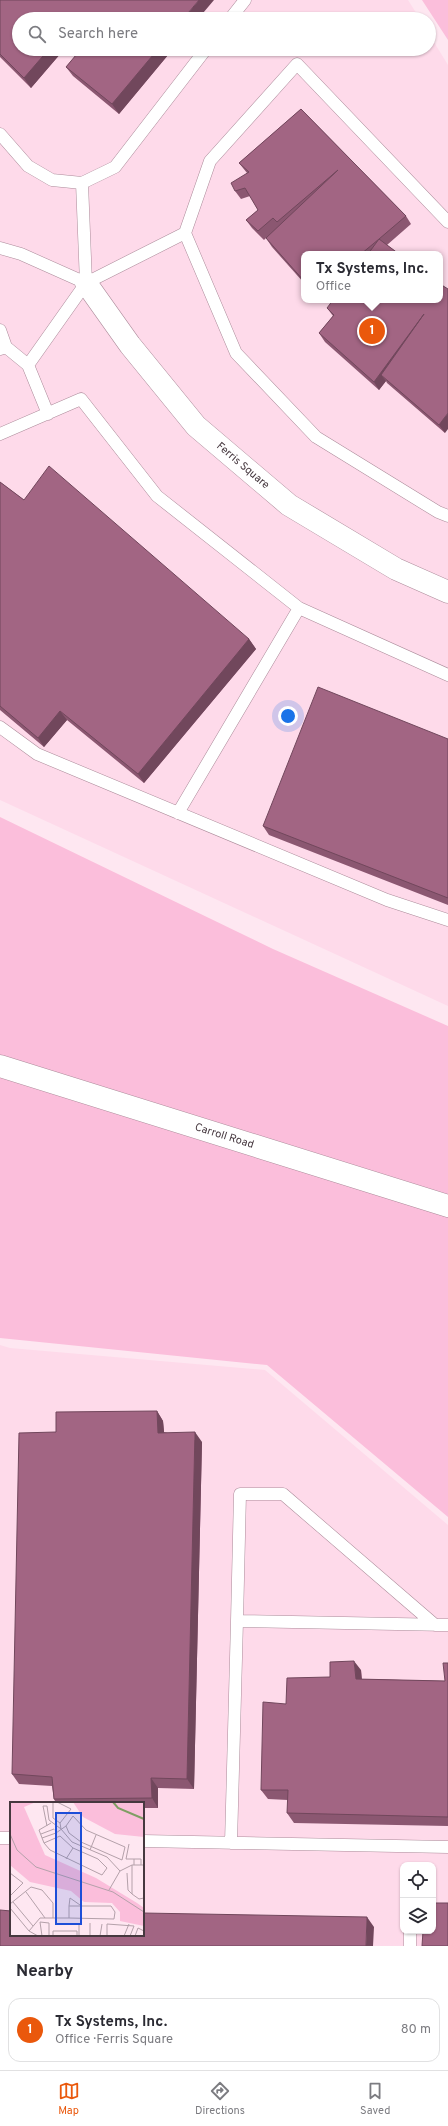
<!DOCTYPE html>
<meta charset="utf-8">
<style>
body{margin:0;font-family:Overpass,sans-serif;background:#f2f2f3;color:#2b2b33}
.controls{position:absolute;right:12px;bottom:12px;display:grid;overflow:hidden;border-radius:8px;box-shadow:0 1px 3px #0004}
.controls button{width:36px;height:36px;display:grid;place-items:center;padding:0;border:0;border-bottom:1px solid #e1e1e2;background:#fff;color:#2b2b33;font:20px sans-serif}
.you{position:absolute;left:288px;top:716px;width:14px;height:14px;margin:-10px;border:3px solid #fff;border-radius:50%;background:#1a73e8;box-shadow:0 0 0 6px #1a73e833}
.badge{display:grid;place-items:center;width:26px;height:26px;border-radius:50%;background:#ea580c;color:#fff;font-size:13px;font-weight:700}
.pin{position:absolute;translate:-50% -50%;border:2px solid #fff;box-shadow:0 1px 4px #0006}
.popup{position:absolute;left:301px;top:251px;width:142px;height:52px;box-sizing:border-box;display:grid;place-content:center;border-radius:8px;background:#fff;filter:drop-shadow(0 1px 3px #0005);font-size:13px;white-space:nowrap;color:#7c7c81}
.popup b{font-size:15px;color:#2b2b33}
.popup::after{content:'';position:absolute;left:50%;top:100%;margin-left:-8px;border:8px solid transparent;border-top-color:#fff}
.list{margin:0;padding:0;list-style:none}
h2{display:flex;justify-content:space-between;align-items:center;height:52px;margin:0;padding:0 16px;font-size:17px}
h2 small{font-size:13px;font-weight:400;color:#7c7c81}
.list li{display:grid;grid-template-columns:26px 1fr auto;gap:12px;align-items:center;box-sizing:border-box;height:64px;margin:0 8px 8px;padding:0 8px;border:1px solid #e1e1e2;border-radius:12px}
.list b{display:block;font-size:15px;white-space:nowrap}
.list p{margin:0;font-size:13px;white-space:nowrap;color:#7c7c81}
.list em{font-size:13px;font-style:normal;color:#7c7c81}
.icon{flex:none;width:22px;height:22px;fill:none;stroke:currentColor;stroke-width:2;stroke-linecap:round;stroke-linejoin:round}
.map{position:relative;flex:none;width:448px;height:1946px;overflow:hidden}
.search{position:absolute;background:#fff;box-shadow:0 1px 3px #0004;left:12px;right:12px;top:12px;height:44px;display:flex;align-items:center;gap:10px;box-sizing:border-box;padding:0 14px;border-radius:22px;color:#7c7c81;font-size:15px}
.sheet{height:124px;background:#fff}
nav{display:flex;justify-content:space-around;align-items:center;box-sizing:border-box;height:56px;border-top:1px solid #e1e1e2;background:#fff;font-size:11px;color:#7c7c81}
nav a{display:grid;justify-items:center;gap:2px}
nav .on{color:#ea580c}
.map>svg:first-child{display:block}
.built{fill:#fedaea;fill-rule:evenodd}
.green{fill:#fbbedb}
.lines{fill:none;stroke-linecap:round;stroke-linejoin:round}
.lane-casing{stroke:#ac8b9a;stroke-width:13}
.street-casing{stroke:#ac8b9a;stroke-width:23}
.secondary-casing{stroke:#ac8b9a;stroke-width:23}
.lane{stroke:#fff;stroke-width:12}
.street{stroke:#fff;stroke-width:22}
.secondary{stroke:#fff;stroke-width:22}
.wall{fill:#8b5771}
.shaded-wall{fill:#71475c}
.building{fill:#a26583;stroke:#71475c}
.labels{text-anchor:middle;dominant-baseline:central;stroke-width:4;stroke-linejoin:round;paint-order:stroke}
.street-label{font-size:11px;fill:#46383f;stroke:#fff}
.inset-river{fill:none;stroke:#7f9e64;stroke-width:2}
.inset-road{fill:none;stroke:#b4a1aa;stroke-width:1}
.view{fill:#1d4ed8;fill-opacity:0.15;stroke:#1d4ed8;stroke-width:2}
.inset-edge{fill:none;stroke:#46383f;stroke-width:2}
</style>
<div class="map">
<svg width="448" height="1946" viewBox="0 0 448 1946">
<rect width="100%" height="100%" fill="#fee7f1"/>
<path class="built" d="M0 0H408L420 19H19V49H429V34L448 65V1006L0 800ZM304 254H440V300H304Z
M0 1345 10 1348 265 1370 448 1525V1946H0ZM11 1803H143V1935H11ZM403 1865H433V1931H403Z"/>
<path class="green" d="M422 0H448V40Z
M0 817 273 949 448 1026V1517L267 1365 0 1338Z"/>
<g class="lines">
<g class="lane-casing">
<path id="lane" d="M230 19 245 0
M0 134 28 166 52 180 82 183 115 167 206 49
M82 183 86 283
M448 222 297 64 210 161 185 233 236 353 316 437 438 512 448 516
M0 248 21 254 86 283
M0 330 6 347 0 349
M6 347 28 365 86 283 185 233
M28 365 48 414
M0 434 81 399 157 496 299 608 448 675
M0 727 37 754 387 900 448 920
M178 813 299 608
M237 1621 240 1494H283L435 1625
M0 1838H11
M143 1841 448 1847
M231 1843 237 1621 448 1625
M410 1946V1931"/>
</g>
<g class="street-casing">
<g id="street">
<path id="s1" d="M86 283 130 345 196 426 289 505 396 569 448 592"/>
</g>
</g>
<g class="secondary-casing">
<g id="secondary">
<path id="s2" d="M0 1066 448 1206"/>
</g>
</g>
<use href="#lane" class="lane"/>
<use href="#street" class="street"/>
<use href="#secondary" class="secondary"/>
</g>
<path class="wall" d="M0 0 19 49H173L119 114 73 76 66 67 80 51 61 53 31 88 0 57Z
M301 109 406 216 411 224 387 245 399 254H304V283L272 247 266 238 268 236 264 240 252 228 246 220 258 210 250 196 241 199 235 191 247 173 239 163Z
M440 300 445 433 387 383 386 381 379 390 325 342 319 333 333 316 327 308Z
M0 482 24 500 249 639 256 649 144 783 67 720 44 747 0 710Z
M448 739V905L269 835 263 826Z
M157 1411 163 1421 164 1432 202 1442 194 1789 158 1788V1808H143V1803H56L54 1799 52 1786 19 1784 12 1774 56 1432Z
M448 1663V1826L294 1823 287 1813 288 1800 268 1799 261 1790 286 1704 330 1677 361 1670 362 1679 445 1681Z"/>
<path class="shaded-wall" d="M199 0H214L198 19H183Z
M49 49H58L61 53 31 88 24 78Z
M158 49H173L119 114 112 104Z
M424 314 381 375 386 381 379 390 374 382Z
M448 413V429L445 433 439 425Z
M249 639 256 649 144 783 138 774Z
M60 711 67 720 44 747 38 738Z
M157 1411 163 1421 165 1442 158 1433Z
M195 1432 202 1442 194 1789 187 1779Z
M354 1661 361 1670 362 1689 356 1679Z
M151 1778 158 1788V1808L152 1798Z
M367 1917 374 1927 373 1946H366Z"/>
<path class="building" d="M0 0H199L183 19H19V49H49L24 78 0 54Z
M81 49H158L112 104 66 67Z
M301 109 406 216 379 239 399 254H368L379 239 361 254H304V281L266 238 338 170 277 222 273 218 258 231 246 220 258 210 245 188 235 191 231 183 249 172 239 163Z
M440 284 448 289V413L439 425 381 375 424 314 374 382 319 333 334 315 327 308 333 300H440Z
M49 466 249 639 138 774 60 711 38 738 0 706V482L24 500Z
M318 687 448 739V898L263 826Z
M157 1411 158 1433 195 1432 187 1779 151 1778 152 1798 54 1799 52 1777 12 1774 19 1433 56 1432V1412Z
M354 1661 356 1679 445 1681 443 1663H448V1817L287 1813 288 1790H261L263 1702 286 1704 287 1678 330 1677V1662Z
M433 1903H448V1946H422L423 1931H433Z
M0 1910 11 1911V1935H143V1913L367 1917 366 1946H0Z"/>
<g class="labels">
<g class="street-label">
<text stroke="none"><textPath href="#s1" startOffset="242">Ferris Square</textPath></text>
<text stroke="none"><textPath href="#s2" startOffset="235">Carroll Road</textPath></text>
</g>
</g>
<g transform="translate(10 1802)">
<rect width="134" height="134" fill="#fee7f1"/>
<path d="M0 0H26L14 5 35 53 86 76 127 101 134 106V124L110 119V110L102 101 74 100 61 89 20 80 0 63ZM63 0H134V35L105 32 73 15Z" fill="#fbbedb"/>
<path class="inset-river" d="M103 0 108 6 134 17"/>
<path class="inset-road" d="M43 0V16L50 21M47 0 61 7 50 21 51 27M37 24 33 4H37L39 18 51 27M51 27 62 40 97 55 110 69M46 31 56 24 63 14 76 28 115 45 112 58 71 40 59 31 56 24M0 32 7 48 26 65 103 90 134 110M31 32 44 27M32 36 46 31 45 27M34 41 50 34 63 46 88 57 97 66 92 73 40 48 34 41 29 28 41 21M119 42 116 57H124V63M80 48 86 33M56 57 63 46M124 57H131V63M122 63V92L129 97 134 96M0 71 13 81 0 94M117 71 118 88 122 92M99 88 110 69 122 63H134M16 90 35 116M3 100 23 124M0 102 21 85 32 88 43 101V116H30L19 129M59 104 60 96 70 103M0 106 19 129 28 134M43 116H59L104 117 105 110 101 104H59V116M32 134 30 120 39 121V134M43 134V129H67V134M69 134V121M80 134V121M90 134 92 122M97 134V122L124 124 120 134M114 134 119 122M125 134 128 126 134 129"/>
<path class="view" d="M46 11H71V122H46Z"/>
<rect width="134" height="134" class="inset-edge"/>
</g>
</svg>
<div class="controls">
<button><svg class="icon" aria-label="locate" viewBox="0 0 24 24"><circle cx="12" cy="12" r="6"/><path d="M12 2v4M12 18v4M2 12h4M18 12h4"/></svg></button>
<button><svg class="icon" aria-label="layers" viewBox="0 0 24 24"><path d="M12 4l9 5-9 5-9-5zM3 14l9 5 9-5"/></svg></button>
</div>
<div class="you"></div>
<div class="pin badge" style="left:372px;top:331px">1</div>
<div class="popup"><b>Tx Systems, Inc.</b>Office</div>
<div class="search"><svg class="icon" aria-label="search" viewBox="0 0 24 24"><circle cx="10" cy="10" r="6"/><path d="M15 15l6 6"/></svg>Search here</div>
</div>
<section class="sheet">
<h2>Nearby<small></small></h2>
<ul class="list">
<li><span class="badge">1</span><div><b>Tx Systems, Inc.</b><p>Office · Ferris Square</p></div><em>80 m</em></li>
</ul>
</section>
<nav>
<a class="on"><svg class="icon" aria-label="map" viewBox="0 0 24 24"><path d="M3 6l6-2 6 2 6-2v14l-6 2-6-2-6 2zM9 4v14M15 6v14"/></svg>Map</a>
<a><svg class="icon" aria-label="directions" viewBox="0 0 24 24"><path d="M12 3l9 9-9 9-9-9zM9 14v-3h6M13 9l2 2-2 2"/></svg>Directions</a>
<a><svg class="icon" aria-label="saved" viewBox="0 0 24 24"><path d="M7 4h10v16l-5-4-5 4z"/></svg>Saved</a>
</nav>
